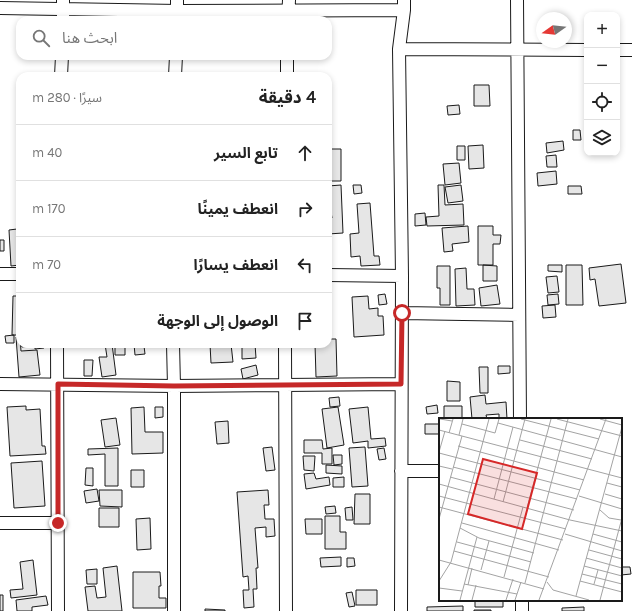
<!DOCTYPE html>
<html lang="ar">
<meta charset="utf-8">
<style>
body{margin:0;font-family:Karla,"Noto Sans Arabic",sans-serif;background:#f2f2f2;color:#222;direction:rtl}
.controls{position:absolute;right:12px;top:12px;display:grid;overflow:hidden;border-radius:8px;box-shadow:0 2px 6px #0003}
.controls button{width:36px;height:36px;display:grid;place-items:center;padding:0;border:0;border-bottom:1px solid #e0e0e0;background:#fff;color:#222;font:20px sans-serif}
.compass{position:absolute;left:536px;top:12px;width:36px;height:36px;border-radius:50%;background:#fff;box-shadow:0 2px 6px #0003;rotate:255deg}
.stop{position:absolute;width:12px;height:12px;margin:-9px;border:3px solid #c62828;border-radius:50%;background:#fff}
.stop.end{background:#c62828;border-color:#fff;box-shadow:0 1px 4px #0008}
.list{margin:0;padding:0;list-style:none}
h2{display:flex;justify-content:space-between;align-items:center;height:52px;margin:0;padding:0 16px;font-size:17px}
h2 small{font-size:13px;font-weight:400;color:#767676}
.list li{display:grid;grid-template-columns:26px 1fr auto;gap:12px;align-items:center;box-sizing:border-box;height:56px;padding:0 16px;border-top:1px solid #e0e0e0}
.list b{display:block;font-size:15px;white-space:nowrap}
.list em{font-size:13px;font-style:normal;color:#767676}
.icon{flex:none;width:22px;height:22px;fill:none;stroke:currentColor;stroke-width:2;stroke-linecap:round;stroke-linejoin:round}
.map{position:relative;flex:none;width:632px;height:611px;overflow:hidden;direction:ltr}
.search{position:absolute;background:#fff;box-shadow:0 2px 6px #0003;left:16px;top:16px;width:316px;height:44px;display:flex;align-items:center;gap:10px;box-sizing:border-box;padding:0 14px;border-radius:12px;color:#767676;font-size:15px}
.panel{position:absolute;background:#fff;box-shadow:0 2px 6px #0003;left:16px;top:72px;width:316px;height:276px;border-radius:12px;direction:rtl}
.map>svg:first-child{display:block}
.building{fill:#e6e6e6;stroke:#1a1a1a}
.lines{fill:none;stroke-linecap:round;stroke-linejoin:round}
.street-casing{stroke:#1a1a1a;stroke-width:14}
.street{stroke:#fff;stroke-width:12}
.route{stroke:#c62828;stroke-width:5}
.inset-road{fill:none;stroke:#a3a3a3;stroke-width:1}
.view{fill:#d62828;fill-opacity:0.15;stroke:#d62828;stroke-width:2}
.inset-edge{fill:none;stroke:#1a1a1a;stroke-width:2}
</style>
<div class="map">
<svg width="632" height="611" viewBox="0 0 632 611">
<rect width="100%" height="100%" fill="#fff"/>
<path class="building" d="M474 85H489L490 106H474Z
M459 105 460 114 448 115 447 106Z
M573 130H580L581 140H573Z
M563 141 564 150 547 153 546 143Z
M483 145 484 168 469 169 468 146Z
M457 146H465V160H457Z
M328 149H341V181H328Z
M556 155 557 167H547L546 156Z
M459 163 461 183 445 185 443 164Z
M556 171 557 184 538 186 537 173Z
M341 185 343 233 328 234V218H332L331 212H328V186Z
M353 185H361L362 193 354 194Z
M438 185H444L445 205 463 204 464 225 427 226 426 217 439 216Z
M461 185 463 201 448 203 445 187Z
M568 186H581L582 194H568Z
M370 203 374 256H379L380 265 361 266 360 256 351 257 350 234 359 233 357 204Z
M425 213 426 225 415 226V214Z
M468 226 469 242 452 244 453 251 444 252 442 228Z
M478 226H493V235H501L500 244H493V265H478Z
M17 229 19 256H20V265L11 266 9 230Z
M0 240H4V251H0Z
M621 264 626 303 599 306 595 279 590 280 589 268Z
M483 265 497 266V281H483Z
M548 265H562V272L548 271Z
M566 265H582L583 305H566Z
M437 266H450V305H440V288H437Z
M466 268 467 289H474L475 305 456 306 455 269Z
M557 276 559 292 548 293 546 277Z
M497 285 500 304 481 306 479 288Z
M385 294 387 304 379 305 378 295Z
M558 294 559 304 548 305 547 295Z
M13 296H20V335H12Z
M368 296 369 309 378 308V316H383L384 335 354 337 352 297Z
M555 305 556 317 543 318 542 306Z
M14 335V343H6L5 336Z
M16 337H20L21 351 37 350 40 375 19 377Z
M328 339H336L337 376 316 377 315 344H328Z
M21 344H30V346L22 347Z
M35 344H44V348L35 349Z
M105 344H112L116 375 102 377 99 357H107Z
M115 344H125V355H115Z
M134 344H162L144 346 145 354 135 355Z
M210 344H231L233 362 211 363Z
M242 344H255L256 358 242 359Z
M84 360H93L92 376H84Z
M256 365 258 375 243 379 241 369Z
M498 366H510V373L498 374Z
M479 367H488V393H480Z
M447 381 460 382V401H447Z
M485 395 486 404 506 402 507 419H499V414L486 415 487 419H472L470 397Z
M339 397 340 406 330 407 329 398Z
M437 405 438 413 427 414 426 407Z
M26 406V410L40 409 42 446H45L46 454 10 456 7 407Z
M444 406H462V419H444Z
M144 407 145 432H163V453L132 454 131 408Z
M155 407H163V417L155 418Z
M338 407 344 445 327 448 322 409Z
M368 407 371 439 385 438 386 446 368 448V441L353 443 349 409Z
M116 418 120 445 105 447 101 420Z
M228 421 229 443 217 444 215 422Z
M425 424H440V434H425Z
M304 440H322L323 449 332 448V464H322V453H304Z
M272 447 275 470 266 471 263 448Z
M365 447 368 486 352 487 349 448Z
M118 448V486H105V454L88 455V449Z
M384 448 386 459 379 460 377 449Z
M333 455H342V464L334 465Z
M303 456H315L314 471 304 470Z
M42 461 45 506 14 508 11 463Z
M326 465 342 466V474L326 473Z
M86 468H93V486L85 485Z
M131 470H144V487H131Z
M314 473 316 479 329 477 330 485 306 489 304 474Z
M344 477V487H333V478Z
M97 489 99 501 86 503 84 491Z
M99 490H122V507L100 506Z
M268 490 269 505H264L265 519H274L275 536 266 537V527L255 528 258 568H256L257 589H253L254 607 244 608 243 590H249L248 576 243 577 237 492Z
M355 494H370V524H354Z
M335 506 336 513 326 514 325 507Z
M352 507 353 520H346L345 508Z
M99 508H119V527H99Z
M325 516H340V532H346V549H325Z
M150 518 151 549 137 550 136 519Z
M305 519H322V534H306Z
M341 557V566L321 567 320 558Z
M347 558H354L355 566 347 567Z
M33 560 37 595 11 598 10 590 23 589 20 562Z
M117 566 122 611H88L85 587 95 586 97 598 106 597 103 568Z
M621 567H630L631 574 621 575Z
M97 569V584H87L86 570Z
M133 572H160L161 586H159V598H166V608H133Z
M356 590H377V605H356Z
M352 592 355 606 349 607 346 593Z
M0 595H3V611H0Z
M46 596 48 605 32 607V611H17L16 600Z
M475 600H503V607H475Z
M463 606V611H427V607Z
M584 607V611H562V608Z
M205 609 225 610V611H205Z
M474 610H491V611H474Z"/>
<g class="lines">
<g class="street-casing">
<path id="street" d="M177 0V20
M517 0 520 419
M0 8 178 11 404 10
M63 20V0
M288 20 289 0
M399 49 587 50
M617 50H632
M61 76 62 56
M175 76 176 56
M287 76V56
M0 274H20
M328 275 402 276
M402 313 519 315
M57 344 58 611
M173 344 174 386V611
M285 344 286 611
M0 384 174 386 401 384
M401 471H440
M0 523H58
M522 600V611
M401 611 402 276 399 49 404 10V0"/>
</g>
<use href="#street" class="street"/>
</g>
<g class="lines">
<path class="route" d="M58 523V384L174 386 401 384 402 313"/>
</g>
<g transform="translate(439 418)">
<rect width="183" height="183" fill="#fff"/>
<path class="inset-road" d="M1 1 13 3M82 1 160 21M118 1 183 18M161 1 183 7M59 5 183 39M23 6 56 15 60 1M0 12 183 60M10 15 14 1M20 17 24 1M81 22 153 41M19 28 145 62M0 34 6 13M0 35 141 72M0 48 13 51M14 49 138 81M11 59 135 92M168 65 183 69M0 66 131 102 183 113M166 76 183 81M0 78 127 111M140 78 183 91M55 81 74 9M64 84 86 1M0 89 124 122M88 90 112 1M161 92 170 100 182 102M0 101 23 18M23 105 120 132M21 110 40 120 95 135M126 116 183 133M154 116 183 124M18 124 92 144M150 132 183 141M15 133 110 159M147 140 183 150M0 142 105 171M145 148 183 158M42 152 50 123M143 156 183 166M65 159 84 89M0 163 12 144 50 1M141 163 183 174M108 164 114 172 150 182M86 165 129 1M25 166 78 176M155 166 159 152M29 167 33 150M0 170 23 173M137 178 183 9M21 182 38 119M33 182 37 167M67 182 74 161M76 182 82 164M100 182 167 1M161 182 183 100"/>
<path class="view" d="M44 41 98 55 83 111 29 96Z"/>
<rect width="183" height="183" class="inset-edge"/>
</g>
</svg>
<div class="controls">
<button>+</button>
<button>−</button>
<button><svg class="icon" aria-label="locate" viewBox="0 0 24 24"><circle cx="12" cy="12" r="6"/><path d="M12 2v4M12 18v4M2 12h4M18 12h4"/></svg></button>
<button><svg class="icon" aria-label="layers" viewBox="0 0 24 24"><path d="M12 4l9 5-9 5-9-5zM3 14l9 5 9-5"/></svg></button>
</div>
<svg class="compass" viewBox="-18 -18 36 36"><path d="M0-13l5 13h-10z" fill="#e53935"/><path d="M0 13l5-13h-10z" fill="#767676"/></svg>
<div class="stop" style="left:402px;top:313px"></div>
<div class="stop end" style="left:58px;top:523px"></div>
<div class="search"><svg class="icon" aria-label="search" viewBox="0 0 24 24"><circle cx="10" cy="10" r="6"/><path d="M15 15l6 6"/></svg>ابحث هنا</div>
<section class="panel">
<h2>4 دقيقة<small>سيرًا · 280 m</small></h2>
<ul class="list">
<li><svg class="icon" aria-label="ahead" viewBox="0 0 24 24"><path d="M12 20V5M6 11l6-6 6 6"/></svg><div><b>تابع السير</b></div><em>40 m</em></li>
<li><svg class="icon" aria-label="right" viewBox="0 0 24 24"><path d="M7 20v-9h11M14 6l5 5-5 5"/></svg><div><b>انعطف يمينًا</b></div><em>170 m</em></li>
<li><svg class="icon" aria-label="left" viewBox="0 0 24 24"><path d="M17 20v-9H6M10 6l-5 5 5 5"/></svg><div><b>انعطف يسارًا</b></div><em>70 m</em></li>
<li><svg class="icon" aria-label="arrive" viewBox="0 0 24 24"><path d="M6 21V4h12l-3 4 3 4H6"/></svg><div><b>الوصول إلى الوجهة</b></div></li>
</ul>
</section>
</div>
